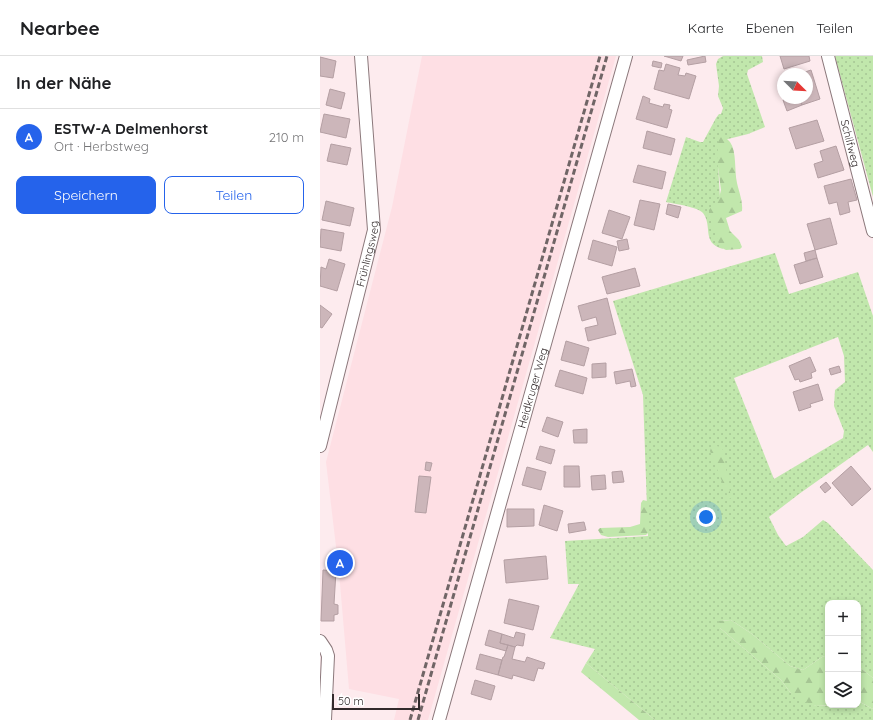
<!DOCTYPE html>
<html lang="de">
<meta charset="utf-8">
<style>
body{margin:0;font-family:Quicksand,sans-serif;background:#f2f2f2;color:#202124}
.controls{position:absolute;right:12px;bottom:12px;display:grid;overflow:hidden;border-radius:8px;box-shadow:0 2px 6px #0003}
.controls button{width:36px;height:36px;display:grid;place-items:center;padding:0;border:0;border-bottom:1px solid #e0e0e0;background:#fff;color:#202124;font:20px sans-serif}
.compass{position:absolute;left:457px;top:12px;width:36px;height:36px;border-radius:50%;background:#fff;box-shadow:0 2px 6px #0003;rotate:114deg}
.scale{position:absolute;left:12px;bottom:10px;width:88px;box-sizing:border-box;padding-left:4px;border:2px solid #322a2b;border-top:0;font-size:11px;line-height:14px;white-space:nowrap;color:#322a2b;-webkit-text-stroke:3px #fff;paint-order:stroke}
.you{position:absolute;left:386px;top:461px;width:14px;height:14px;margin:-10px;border:3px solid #fff;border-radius:50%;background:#1a73e8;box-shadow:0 0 0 6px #1a73e833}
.badge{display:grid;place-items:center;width:26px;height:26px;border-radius:50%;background:#2563eb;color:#fff;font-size:13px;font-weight:700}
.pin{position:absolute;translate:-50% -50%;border:2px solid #fff;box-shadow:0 1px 4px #0006}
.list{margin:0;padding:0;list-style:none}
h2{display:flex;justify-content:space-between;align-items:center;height:52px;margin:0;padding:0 16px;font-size:17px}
h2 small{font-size:13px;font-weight:400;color:#757577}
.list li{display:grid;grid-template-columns:26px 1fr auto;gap:12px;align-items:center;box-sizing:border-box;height:56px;padding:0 16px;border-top:1px solid #e0e0e0}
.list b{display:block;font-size:15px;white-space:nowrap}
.list p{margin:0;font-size:13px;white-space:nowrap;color:#757577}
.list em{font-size:13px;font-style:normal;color:#757577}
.actions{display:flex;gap:8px;padding:12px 16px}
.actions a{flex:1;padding:9px 0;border:1px solid #2563eb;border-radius:8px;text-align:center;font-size:14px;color:#2563eb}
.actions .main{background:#2563eb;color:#fff}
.icon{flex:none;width:22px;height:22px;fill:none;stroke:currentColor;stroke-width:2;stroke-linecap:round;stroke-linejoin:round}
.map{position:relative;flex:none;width:553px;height:664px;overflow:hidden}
header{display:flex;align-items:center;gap:24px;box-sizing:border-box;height:56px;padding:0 20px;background:#fff;border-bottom:1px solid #e0e0e0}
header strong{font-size:19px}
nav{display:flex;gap:22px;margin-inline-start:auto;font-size:14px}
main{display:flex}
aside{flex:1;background:#fff}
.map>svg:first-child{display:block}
.built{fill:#fedfe4}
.green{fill:url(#green-dots);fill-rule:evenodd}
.forest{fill:url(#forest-firs)}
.building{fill:#ccb6ba;stroke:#b49fa3}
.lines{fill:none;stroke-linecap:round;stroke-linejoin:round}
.minor-casing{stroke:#8b787b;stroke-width:14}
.minor{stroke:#fff;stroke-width:12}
.rail{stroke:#706566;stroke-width:3;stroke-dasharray:6 3;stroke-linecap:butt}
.labels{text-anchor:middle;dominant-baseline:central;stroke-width:4;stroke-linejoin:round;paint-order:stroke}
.street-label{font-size:11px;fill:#322a2b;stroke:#fff}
</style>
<header>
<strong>Nearbee</strong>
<nav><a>Karte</a><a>Ebenen</a><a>Teilen</a></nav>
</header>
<main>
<aside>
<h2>In der Nähe<small></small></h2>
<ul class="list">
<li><span class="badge">A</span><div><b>ESTW-A Delmenhorst</b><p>Ort · Herbstweg</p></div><em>210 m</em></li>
</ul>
<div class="actions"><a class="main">Speichern</a><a>Teilen</a></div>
</aside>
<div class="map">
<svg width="553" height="664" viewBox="0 0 553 664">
<defs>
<pattern id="green-dots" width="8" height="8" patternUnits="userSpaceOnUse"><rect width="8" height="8" fill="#c1e7ac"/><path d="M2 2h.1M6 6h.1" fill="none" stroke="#a6c694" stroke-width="1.8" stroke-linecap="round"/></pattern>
<pattern id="forest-firs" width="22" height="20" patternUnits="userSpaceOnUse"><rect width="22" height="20" fill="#c1e7ac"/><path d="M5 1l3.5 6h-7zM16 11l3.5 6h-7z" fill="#a6c694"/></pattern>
</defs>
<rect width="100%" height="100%" fill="#fdebee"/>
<path class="built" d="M102 0H296L108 664H74L79 643 29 633 19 516 6 406 72 151Z"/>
<path class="green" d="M403 0H442L443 6 428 14 427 18 445 71 428 78 400 85 398 108 400 142 389 158 403 193C381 187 393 170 383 157 378 151 355 148 346 146L366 81 380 86H383L396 62 399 58H401L403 52 398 40 399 30 396 8 398 3Z
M515 0H553V141Z
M455 197 469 238 538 216 553 260V396L548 389 479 438 449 461 458 479 466 490 483 481 503 464 508 467 553 514V622L538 610V547H508V599L502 601 483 614 470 610 432 578 411 564 400 565V572L461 624 470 636 496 650 538 649V645L553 653V664H335L266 607 275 593 230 582 259 528H248L245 485 328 480 323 339 293 245ZM518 281 524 300 525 326 515 334 514 350 524 375 523 382 454 423 414 322Z"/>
<path class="forest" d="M399 80C403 81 407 82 410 86 417 96 414 114 417 127 419 136 423 145 422 155L406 162 410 175 419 184 422 191 420 193 406 194 400 191 389 159V154L399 142 401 134 397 104Z
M396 390 401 391 403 394 411 442 409 443 390 395 391 392Z
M323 444 327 445 328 447V477L326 479 288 481 281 479 278 474 280 472 310 471 320 468 321 447Z
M411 564 432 578 470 610 483 614 502 601 508 599V649H518L496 650 480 644 470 636 461 624 400 572 399 565Z
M266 607 335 664H319L261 616Z
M538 610 553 622V653L538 645Z"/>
<path class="building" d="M344 0H363L361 5Z
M385 0 386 6 368 9 367 4Z
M460 0H489L490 5 464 13Z
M0 1 16 5 13 22 0 20Z
M333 5 342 7 341 12 332 10Z
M346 8 360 12 358 19 365 20 366 17 376 20 369 43 334 33 339 14 344 15Z
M491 14 500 43 482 49 480 42H487V18H479Z
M10 33 25 37 21 53 6 49Z
M323 40 330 43 329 47 343 51 344 48 350 49 349 53 352 54 347 72 316 63Z
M470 42H480L482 49 467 55 463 44Z
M4 58 30 63 26 82 0 76Z
M497 64 504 85 476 93 469 72Z
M327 75 355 83 351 99 323 92Z
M11 88 31 92 27 109 7 105Z
M516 90 524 114 498 122 494 108 503 105 500 95Z
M318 109 346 116 342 133 313 126Z
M531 123 537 144 528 146 530 156 520 159 517 146 509 148 504 130Z
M320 144 340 148 334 174 314 169Z
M6 145 34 152 30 170 2 164Z
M348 148 361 151 358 162 346 158Z
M289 154 310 161 302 183 282 177Z
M510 162 517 188 495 194 487 168Z
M1 173 24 177 21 195 0 191Z
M307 183 309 193 299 195 297 185Z
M273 184 297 191 292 210 268 203Z
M495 194 497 202 486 205 484 197Z
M497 202 503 221 480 228 474 209Z
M9 203 25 208 17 235 0 230 1 211 6 213Z
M315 212 320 230 287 238 282 221Z
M287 242 296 278 268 285 265 272 278 269 276 261 262 265 258 250Z
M0 249 12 258 2 272 0 271Z
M246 285 269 292 264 310 241 304Z
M490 301 496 315 491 317 492 322 480 326 479 323 475 324 469 310Z
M286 307V321L272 322V308Z
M519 310 521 316 511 319 509 313Z
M312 313 316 330 311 331 310 325 296 328 294 316Z
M240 314 267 322 263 338 235 330Z
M498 328 503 344 490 348 491 351 479 355 473 336Z
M227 361 243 366 238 381 222 375Z
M267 373V387H254L253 374Z
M220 390 235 394 231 408 216 403Z
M106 406 112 407 110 415 105 414Z
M244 410H259L260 431H244Z
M531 410 551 433 532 450 512 427Z
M207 411 226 416 221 434 202 429Z
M302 415 304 426 293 427 292 416Z
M285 419 286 433 272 434 271 420Z
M99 420 111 421 106 457 95 456Z
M506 426 511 432 505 437 500 431Z
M224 449 243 455 237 475 219 469Z
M187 453H214V470L187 471Z
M264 466 266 474 249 477 248 468Z
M226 500 228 523 186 527 184 504Z
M3 514 16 515 14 548 18 549V558L14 559V565H1Z
M189 543 219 550 213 574 184 567Z
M169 574 182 578 180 587 188 589 186 595 165 589Z
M196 576 205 578 203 590 197 589 195 591 180 587 182 578 194 582Z
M188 589 195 591 192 603 205 606 207 601 225 607 223 613 218 612 214 625 193 619 192 623 178 619 182 604 183 601H184Z
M160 598 182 604 178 619 156 613Z
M155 624 175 630 171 644 151 638Z"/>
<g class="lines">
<g class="minor-casing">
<g id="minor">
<path id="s1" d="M508 0 553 175"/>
<path id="s2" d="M0 390 54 174 41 0"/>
<path d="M0 585 6 594 8 600 5 664"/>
<path id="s3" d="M119 664 306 0"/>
</g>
</g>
<use href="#minor" class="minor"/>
<path class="rail" d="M90 664 280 0
M98 664 287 0"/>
</g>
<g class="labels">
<g class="street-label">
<text stroke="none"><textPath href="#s1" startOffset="90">Schilfweg</textPath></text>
<text stroke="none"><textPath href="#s2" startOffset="198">Frühlingsweg</textPath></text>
<text stroke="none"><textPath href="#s3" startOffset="345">Heidkruger Weg</textPath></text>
</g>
</g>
</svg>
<div class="controls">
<button>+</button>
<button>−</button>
<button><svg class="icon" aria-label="layers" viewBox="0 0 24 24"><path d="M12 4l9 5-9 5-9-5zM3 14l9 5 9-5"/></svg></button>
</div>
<svg class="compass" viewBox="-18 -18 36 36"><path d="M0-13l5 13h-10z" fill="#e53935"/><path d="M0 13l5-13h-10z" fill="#757577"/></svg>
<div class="scale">50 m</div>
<div class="you"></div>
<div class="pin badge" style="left:20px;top:507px">A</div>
</div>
</main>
